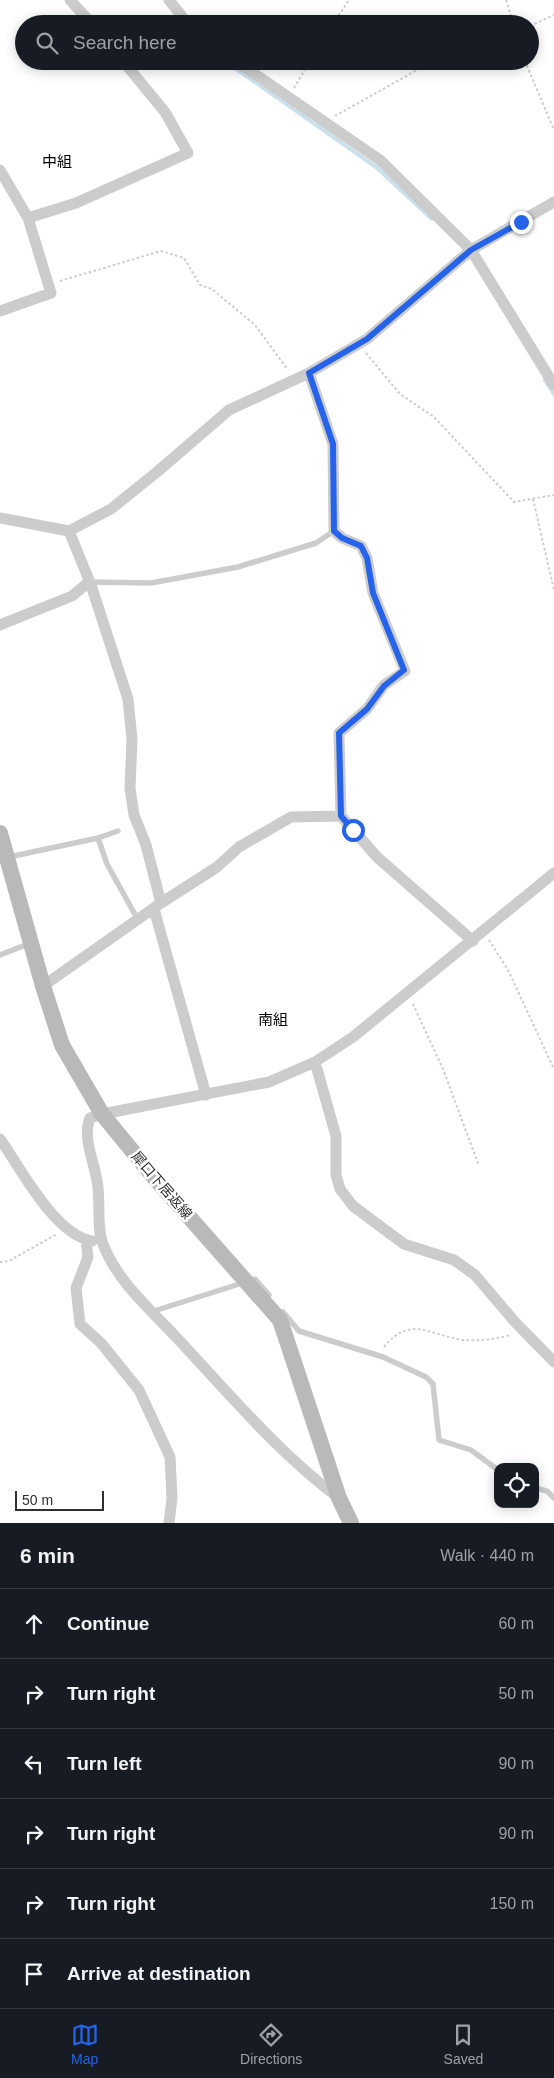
<!DOCTYPE html>
<meta charset="utf-8">
<style>
body{margin:0;font-family:Helvetica,"Noto Sans JP",sans-serif;background:#242831;color:#f1f3f6}
.controls{position:absolute;right:15px;bottom:15px;display:grid;overflow:hidden;border-radius:10px;box-shadow:0 2px 12px #0003}
.controls button{width:45px;height:45px;display:grid;place-items:center;padding:0;border:0;border-bottom:1px solid #363941;background:#171b24;color:#f1f3f6;font:25px sans-serif}
.scale{position:absolute;left:15px;bottom:12px;width:89px;box-sizing:border-box;padding-left:5px;border:2px solid #2f2f2f;border-top:0;font-size:14px;line-height:18px;white-space:nowrap;color:#2f2f2f;-webkit-text-stroke:4px #fff;paint-order:stroke}
.stop{position:absolute;width:15px;height:15px;margin:-11px;border:4px solid #2563eb;border-radius:50%;background:#fff}
.stop.end{background:#2563eb;border-color:#fff;box-shadow:0 1px 5px #0008}
.list{margin:0;padding:0;list-style:none}
h2{display:flex;justify-content:space-between;align-items:center;height:65px;margin:0;padding:0 20px;font-size:21px}
h2 small{font-size:16px;font-weight:400;color:#9ea1a6}
.list li{display:grid;grid-template-columns:32px 1fr auto;gap:15px;align-items:center;box-sizing:border-box;height:70px;padding:0 20px;border-top:1px solid #363941}
.list b{display:block;font-size:19px;white-space:nowrap}
.list em{font-size:16px;font-style:normal;color:#9ea1a6}
.icon{flex:none;width:28px;height:28px;fill:none;stroke:currentColor;stroke-width:2;stroke-linecap:round;stroke-linejoin:round}
.map{position:relative;flex:none;width:554px;height:1523px;overflow:hidden}
.search{position:absolute;background:#171b24;box-shadow:0 2px 12px #0003;left:15px;right:15px;top:15px;height:55px;display:flex;align-items:center;gap:12px;box-sizing:border-box;padding:0 18px;border-radius:28px;color:#9ea1a6;font-size:19px}
.sheet{height:485px;background:#171b24}
nav{display:flex;justify-content:space-around;align-items:center;box-sizing:border-box;height:70px;border-top:1px solid #363941;background:#171b24;font-size:14px;color:#9ea1a6}
nav a{display:grid;justify-items:center;gap:2px}
nav .on{color:#2563eb}
.map>svg:first-child{display:block}
.lines{fill:none;stroke-linecap:round;stroke-linejoin:round}
.stream{stroke:#cae1ec;stroke-width:4}
.path{stroke:#ccc;stroke-width:2;stroke-dasharray:2.5 2.5;stroke-linecap:butt}
.lane{stroke:#ccc;stroke-width:5.5}
.street{stroke:#ccc;stroke-width:11}
.secondary{stroke:#b9b9b9;stroke-width:16}
.route{stroke:#2563eb;stroke-width:6}
.labels{text-anchor:middle;dominant-baseline:central;stroke-width:5;stroke-linejoin:round;paint-order:stroke}
.street-label{font-size:14px;fill:#2f2f2f;stroke:#fff}
.neighbourhood-label{font-size:15px;fill:#000;stroke:#fff}
</style>
<div class="map">
<svg width="554" height="1523" viewBox="0 0 554 1523">
<rect width="100%" height="100%" fill="#fff"/>
<g class="lines">
<path class="stream" d="M225 61 376 167 432 219
M545 380 554 394"/>
<path class="path" d="M506 0 514 24
M333 24 349 0
M530 26 554 15
M525 61 554 130
M294 88 310 61
M335 116 433 61
M60 281 161 251 184 258 200 285 212 289 255 325 288 370
M366 353 400 394 434 417 514 502 554 495
M533 499 554 590
M489 940 508 970 554 1069
M413 1004 443 1069 479 1166
M0 1262 9 1261 57 1234
M384 1347C411 1314 430 1336 464 1340 478 1341 497 1339 510 1335"/>
<path class="lane" d="M89 582 151 583 238 567 316 543 334 531
M98 838 107 864 138 920
M9 857 98 838 118 831
M0 955 28 944
M151 1312 255 1279 269 1295
M283 1312 299 1331 383 1357 426 1377 433 1384 439 1440 471 1450 498 1470
M535 1488 547 1491 554 1498"/>
<path class="street" d="M70 0 92 24
M169 0 188 24
M236 61 380 160 471 250 554 385
M0 170 28 218 51 293 0 311
M28 218 76 203 188 153 165 112 123 61
M0 518 69 531 111 509 157 472 229 410 309 373 367 339 471 250 554 202
M0 625 72 596 89 582
M341 816 377 857 473 941
M161 903 217 867 239 847 291 817 341 816 339 733 367 709 384 685 405 671 373 593 367 558 361 546 342 538 334 531 333 444 309 373
M154 909 206 1095
M43 986 161 903 146 845 134 815 130 788 132 739 128 699 91 585 69 531
M315 1062 336 1136V1175L340 1189 353 1206 404 1244 454 1260 475 1275 515 1322 554 1362
M0 1139C21 1169 55 1235 92 1241
M86 1240 88 1257 76 1288 80 1324 101 1343 139 1390 170 1457 172 1498 169 1523
M339 1498C278 1453 227 1391 175 1336 149 1308 117 1281 103 1244 96 1227 101 1199 97 1181 94 1161 82 1137 90 1118L102 1114 269 1082 315 1062 353 1037 554 873"/>
<path class="secondary" d="M0 833 43 986 62 1045 102 1114 153 1176 280 1320 339 1498 351 1523"/>
</g>
<g class="lines">
<path class="route" d="M353 830 341 816 339 733 367 709 384 686 404 670 373 593 367 558 361 546 342 538 334 531 333 444 309 373 367 339 471 250 521 222"/>
</g>
<g class="labels">
<g class="street-label">
<text transform="translate(162 1185) rotate(49)">犀口下居返線</text>
</g>
<g class="neighbourhood-label">
<text x="57" y="161">中組</text>
<text x="273" y="1019">南組</text>
</g>
</g>
</svg>
<div class="controls">
<button><svg class="icon" aria-label="locate" viewBox="0 0 24 24"><circle cx="12" cy="12" r="6"/><path d="M12 2v4M12 18v4M2 12h4M18 12h4"/></svg></button>
</div>
<div class="scale">50 m</div>
<div class="stop" style="left:353px;top:830px"></div>
<div class="stop end" style="left:521px;top:222px"></div>
<div class="search"><svg class="icon" aria-label="search" viewBox="0 0 24 24"><circle cx="10" cy="10" r="6"/><path d="M15 15l6 6"/></svg>Search here</div>
</div>
<section class="sheet">
<h2>6 min<small>Walk · 440 m</small></h2>
<ul class="list">
<li><svg class="icon" aria-label="ahead" viewBox="0 0 24 24"><path d="M12 20V5M6 11l6-6 6 6"/></svg><div><b>Continue</b></div><em>60 m</em></li>
<li><svg class="icon" aria-label="right" viewBox="0 0 24 24"><path d="M7 20v-9h11M14 6l5 5-5 5"/></svg><div><b>Turn right</b></div><em>50 m</em></li>
<li><svg class="icon" aria-label="left" viewBox="0 0 24 24"><path d="M17 20v-9H6M10 6l-5 5 5 5"/></svg><div><b>Turn left</b></div><em>90 m</em></li>
<li><svg class="icon" aria-label="right" viewBox="0 0 24 24"><path d="M7 20v-9h11M14 6l5 5-5 5"/></svg><div><b>Turn right</b></div><em>90 m</em></li>
<li><svg class="icon" aria-label="right" viewBox="0 0 24 24"><path d="M7 20v-9h11M14 6l5 5-5 5"/></svg><div><b>Turn right</b></div><em>150 m</em></li>
<li><svg class="icon" aria-label="arrive" viewBox="0 0 24 24"><path d="M6 21V4h12l-3 4 3 4H6"/></svg><div><b>Arrive at destination</b></div></li>
</ul>
</section>
<nav>
<a class="on"><svg class="icon" aria-label="map" viewBox="0 0 24 24"><path d="M3 6l6-2 6 2 6-2v14l-6 2-6-2-6 2zM9 4v14M15 6v14"/></svg>Map</a>
<a><svg class="icon" aria-label="directions" viewBox="0 0 24 24"><path d="M12 3l9 9-9 9-9-9zM9 14v-3h6M13 9l2 2-2 2"/></svg>Directions</a>
<a><svg class="icon" aria-label="saved" viewBox="0 0 24 24"><path d="M7 4h10v16l-5-4-5 4z"/></svg>Saved</a>
</nav>
